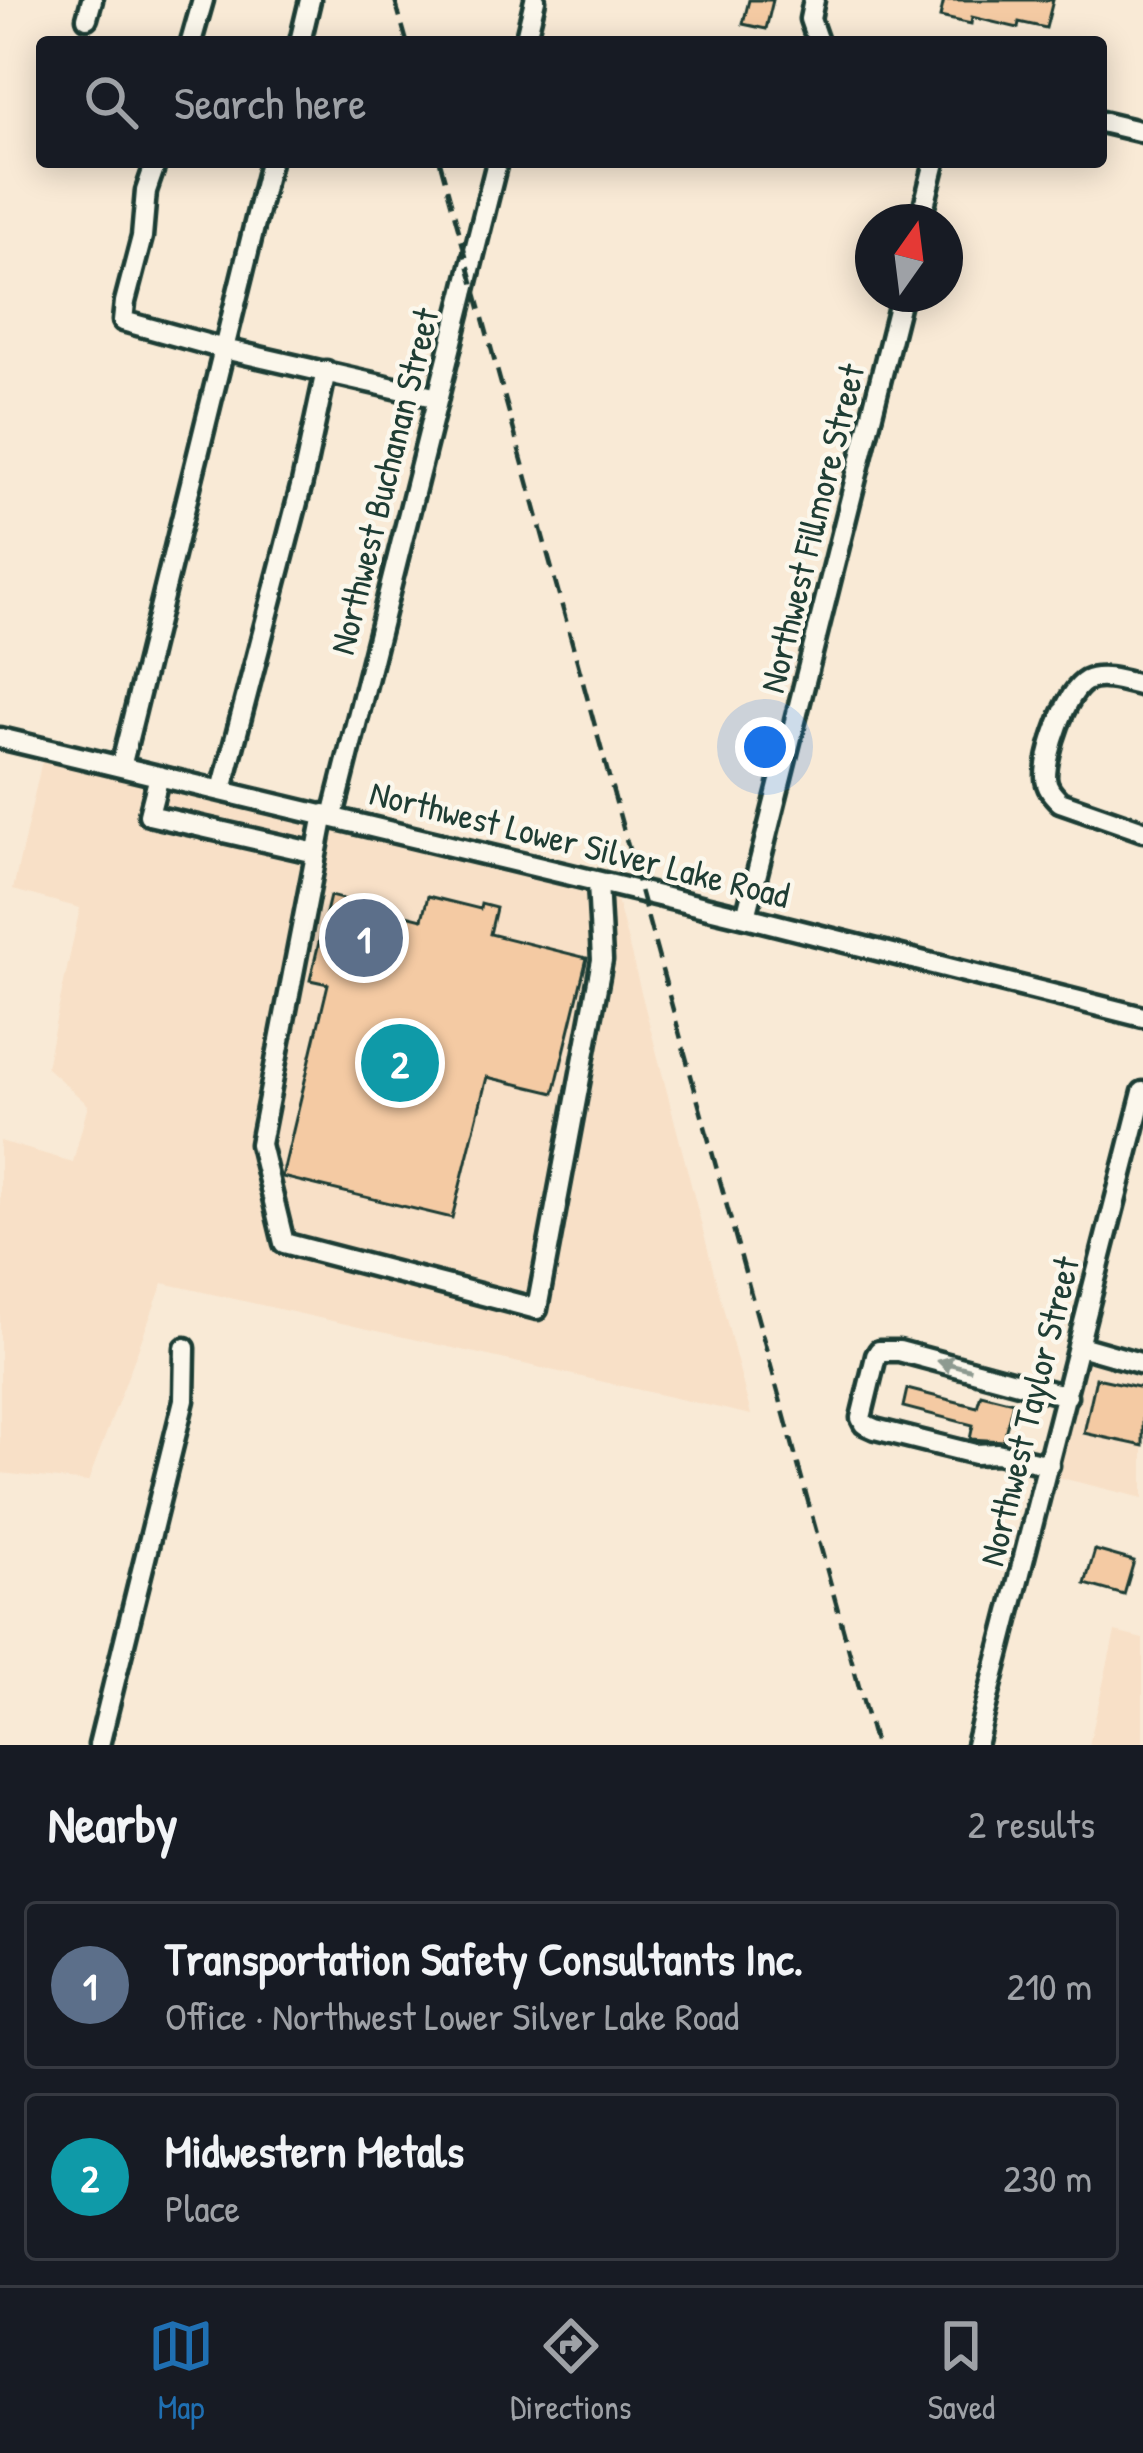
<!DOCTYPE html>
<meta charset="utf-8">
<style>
body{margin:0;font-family:"Patrick Hand",sans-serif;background:#242831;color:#f1f3f6}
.compass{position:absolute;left:855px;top:204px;width:108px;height:108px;border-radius:50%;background:#171b24;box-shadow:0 6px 30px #0003;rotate:14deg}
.you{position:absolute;left:765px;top:747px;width:42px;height:42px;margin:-30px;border:9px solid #fff;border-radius:50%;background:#1a73e8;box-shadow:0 0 0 18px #1a73e833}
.badge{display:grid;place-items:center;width:78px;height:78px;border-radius:50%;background:#1f6fb2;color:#fff;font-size:39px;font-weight:700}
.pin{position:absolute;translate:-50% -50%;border:6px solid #fff;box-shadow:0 3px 12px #0006}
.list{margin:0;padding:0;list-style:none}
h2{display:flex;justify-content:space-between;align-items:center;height:156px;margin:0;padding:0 48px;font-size:51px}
h2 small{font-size:39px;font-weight:400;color:#9ea1a6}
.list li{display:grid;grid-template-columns:78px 1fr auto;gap:36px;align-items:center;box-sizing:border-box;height:168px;margin:0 24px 24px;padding:0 24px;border:3px solid #363941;border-radius:12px}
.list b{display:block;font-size:45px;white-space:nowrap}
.list p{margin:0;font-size:39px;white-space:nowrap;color:#9ea1a6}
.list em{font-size:39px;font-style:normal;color:#9ea1a6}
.icon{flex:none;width:66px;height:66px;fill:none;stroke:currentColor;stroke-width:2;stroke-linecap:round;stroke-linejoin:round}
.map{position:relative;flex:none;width:1143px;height:1745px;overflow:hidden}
.search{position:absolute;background:#171b24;box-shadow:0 6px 30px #0003;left:36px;right:36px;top:36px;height:132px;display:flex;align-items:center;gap:30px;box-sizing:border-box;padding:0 42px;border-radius:12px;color:#9ea1a6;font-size:45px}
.sheet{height:540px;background:#171b24}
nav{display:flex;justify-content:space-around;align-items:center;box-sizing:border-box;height:168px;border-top:3px solid #363941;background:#171b24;font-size:33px;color:#9ea1a6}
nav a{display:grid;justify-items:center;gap:6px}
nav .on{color:#1f6fb2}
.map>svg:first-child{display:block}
.built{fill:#f8e0c7}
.building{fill:#f4caa3;stroke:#1f3d34;stroke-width:3}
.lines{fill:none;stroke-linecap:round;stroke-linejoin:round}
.minor-casing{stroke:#1f3d34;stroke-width:27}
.minor{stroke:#fbf7ec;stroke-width:18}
.rail{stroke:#1f3d34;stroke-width:4.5;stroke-dasharray:18 9;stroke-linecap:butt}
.oneway{fill:#8d9a90}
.labels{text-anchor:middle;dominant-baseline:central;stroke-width:9;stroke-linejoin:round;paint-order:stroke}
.street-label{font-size:36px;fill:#1f3d34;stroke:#fbf7ec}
</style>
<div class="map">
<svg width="1143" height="1745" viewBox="0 0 1143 1745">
<rect width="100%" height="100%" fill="#f9ead6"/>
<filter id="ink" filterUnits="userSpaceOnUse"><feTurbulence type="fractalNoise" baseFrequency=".00833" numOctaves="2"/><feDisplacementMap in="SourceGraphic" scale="24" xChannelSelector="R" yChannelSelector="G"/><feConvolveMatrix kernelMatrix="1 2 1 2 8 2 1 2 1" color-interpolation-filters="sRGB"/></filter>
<g filter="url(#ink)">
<path class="built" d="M43 756 616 896 751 1415 163 1283 88 1482 0 1473V1141L73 1162 88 1105 46 1067 80 908 13 890Z
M1095 1356 1143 1368V1498L1053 1476 1081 1366 1087 1359Z
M1115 1632 1143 1639V1745H1089Z"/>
<path class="building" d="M749 0H773L766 29 743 24Z
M944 0H1053L1046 28 1019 22 1018 28 972 17 971 24 940 17Z
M330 896 422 919 428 896 480 909 481 904 496 908 490 934 587 958 554 1093 487 1077 452 1218 282 1177 328 984 310 980Z
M1096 1378 1143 1388V1446L1084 1433Z
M907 1389 977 1407 981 1394 1013 1402 1003 1441 970 1439 973 1425 903 1407Z
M1095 1550 1134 1561 1124 1595 1085 1584Z"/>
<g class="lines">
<g class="minor-casing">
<path id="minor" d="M814 0 810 19 818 42
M87 18 92 0
M191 42 203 0
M300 42 310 0
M525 42 535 0
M1101 122 1143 132
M156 162 146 191 142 237 125 302 123 321 224 349 438 398
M920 222 935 162
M1143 686C1126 682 1103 673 1086 681 1065 693 1046 754 1046 777 1046 788 1053 795 1060 802L1143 831
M0 738 746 917 1143 1017
M121 767 270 162
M159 776 149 815 316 853
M222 790 302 483 326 371
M324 814 260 1144 284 1243 537 1309 602 960 598 882
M333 816 497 162
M746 917 902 294
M1080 1346 1143 1364
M1049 1465 997 1453 975 1454 875 1429 864 1424 861 1418 876 1356 879 1351H899L1067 1396
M99 1745 184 1400 185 1348
M976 1745 1143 1092"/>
</g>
<use href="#minor" class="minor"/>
<path class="rail" d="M395 0 407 42
M440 162 875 1745"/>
</g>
<defs><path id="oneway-solid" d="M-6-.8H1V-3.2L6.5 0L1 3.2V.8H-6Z" transform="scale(3)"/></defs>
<use class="oneway" href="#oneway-solid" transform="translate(954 1365) rotate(-165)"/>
</g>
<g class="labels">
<g class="street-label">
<text transform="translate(383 481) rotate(-76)">Northwest Buchanan Street</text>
<text transform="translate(811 528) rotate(-76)">Northwest Fillmore Street</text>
<text transform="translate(580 843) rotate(14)">Northwest Lower Silver Lake Road</text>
<text transform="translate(1028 1411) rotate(-76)">Northwest Taylor Street</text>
</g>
</g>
</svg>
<svg class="compass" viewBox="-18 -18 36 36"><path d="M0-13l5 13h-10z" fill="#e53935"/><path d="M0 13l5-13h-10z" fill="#9ea1a6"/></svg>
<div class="you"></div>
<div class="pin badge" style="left:364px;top:938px;background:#5c6f8a">1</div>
<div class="pin badge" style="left:400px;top:1063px;background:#0f9aa8">2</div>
<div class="search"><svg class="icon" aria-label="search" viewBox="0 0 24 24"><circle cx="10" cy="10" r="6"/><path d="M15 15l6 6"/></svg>Search here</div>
</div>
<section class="sheet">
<h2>Nearby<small>2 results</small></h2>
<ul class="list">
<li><span class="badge" style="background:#5c6f8a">1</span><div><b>Transportation Safety Consultants Inc.</b><p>Office · Northwest Lower Silver Lake Road</p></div><em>210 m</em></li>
<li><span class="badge" style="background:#0f9aa8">2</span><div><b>Midwestern Metals</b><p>Place</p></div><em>230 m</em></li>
</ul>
</section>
<nav>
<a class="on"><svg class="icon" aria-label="map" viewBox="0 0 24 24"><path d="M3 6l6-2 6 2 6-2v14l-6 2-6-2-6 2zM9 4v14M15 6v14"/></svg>Map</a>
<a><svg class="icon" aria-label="directions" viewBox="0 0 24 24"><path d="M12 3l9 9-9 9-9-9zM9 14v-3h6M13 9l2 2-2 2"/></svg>Directions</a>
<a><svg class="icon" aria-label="saved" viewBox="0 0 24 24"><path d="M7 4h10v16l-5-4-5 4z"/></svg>Saved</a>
</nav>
